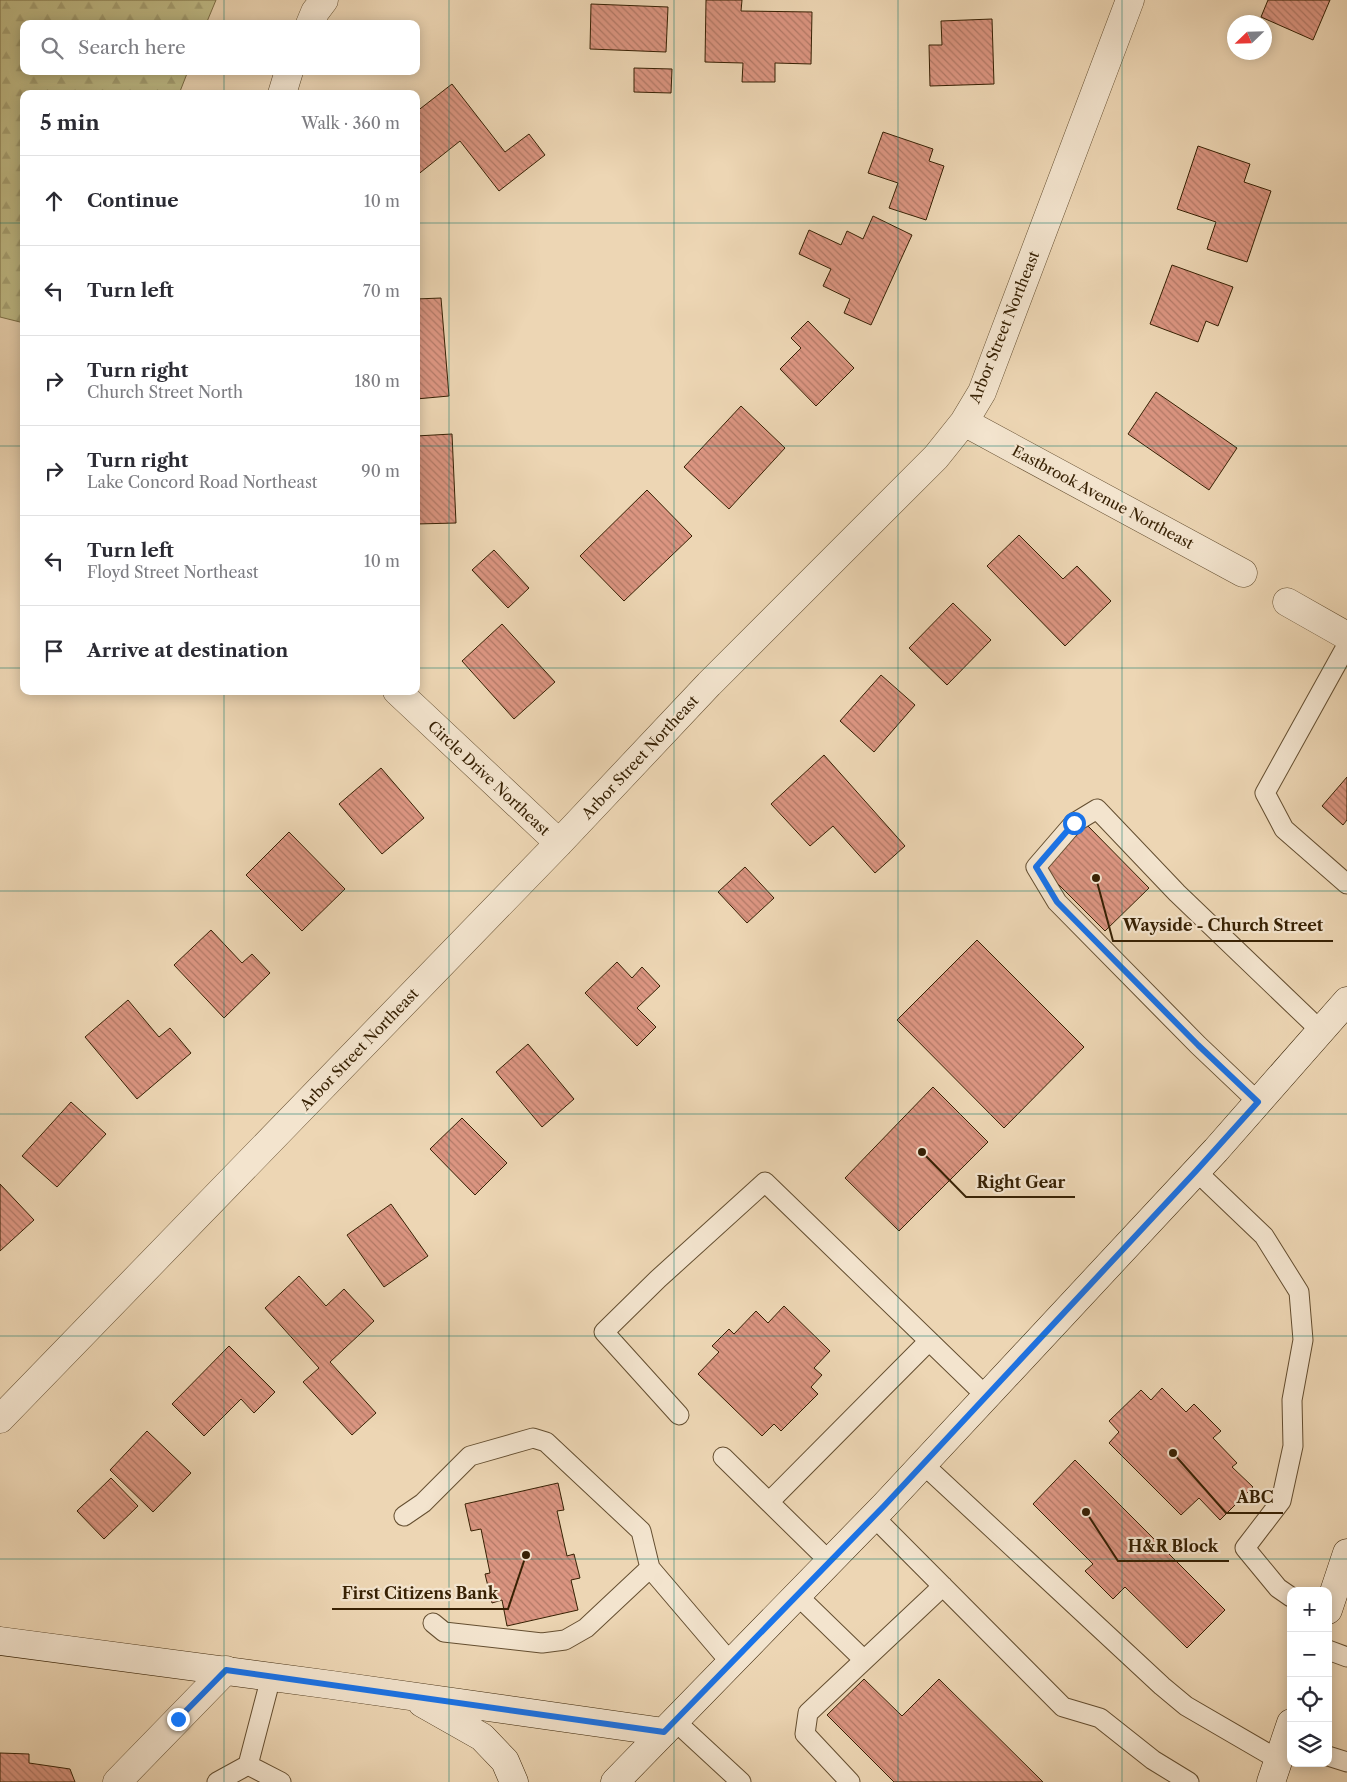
<!DOCTYPE html>
<meta charset="utf-8">
<style>
body{margin:0;font-family:"Libre Caslon Text",serif;background:#f2f2f3;color:#2b2b33}
.controls{position:absolute;right:15px;bottom:15px;display:grid;overflow:hidden;border-radius:10px;box-shadow:0 2px 12px #0003}
.controls button{width:45px;height:45px;display:grid;place-items:center;padding:0;border:0;border-bottom:1px solid #e1e1e2;background:#fff;color:#2b2b33;font:25px sans-serif}
.compass{position:absolute;left:1227px;top:15px;width:45px;height:45px;border-radius:50%;background:#fff;box-shadow:0 2px 12px #0003;rotate:247deg}
.stop{position:absolute;width:15px;height:15px;margin:-11px;border:4px solid #1a73e8;border-radius:50%;background:#fff}
.stop.end{background:#1a73e8;border-color:#fff;box-shadow:0 1px 5px #0008}
.list{margin:0;padding:0;list-style:none}
h2{display:flex;justify-content:space-between;align-items:center;height:65px;margin:0;padding:0 20px;font-size:21px}
h2 small{font-size:16px;font-weight:400;color:#7c7c81}
.list li{display:grid;grid-template-columns:32px 1fr auto;gap:15px;align-items:center;box-sizing:border-box;height:90px;padding:0 20px;border-top:1px solid #e1e1e2}
.list b{display:block;font-size:19px;white-space:nowrap}
.list p{margin:0;font-size:16px;white-space:nowrap;color:#7c7c81}
.list em{font-size:16px;font-style:normal;color:#7c7c81}
.icon{flex:none;width:28px;height:28px;fill:none;stroke:currentColor;stroke-width:2;stroke-linecap:round;stroke-linejoin:round}
.map{position:relative;flex:none;width:1347px;height:1782px;overflow:hidden}
.search{position:absolute;background:#fff;box-shadow:0 2px 12px #0003;left:20px;top:20px;width:400px;height:55px;display:flex;align-items:center;gap:12px;box-sizing:border-box;padding:0 18px;border-radius:10px;color:#7c7c81;font-size:19px}
.panel{position:absolute;background:#fff;box-shadow:0 2px 12px #0003;left:20px;top:90px;width:400px;height:605px;border-radius:10px}
.map>svg:first-child{display:block}
.forest{fill:url(#forest-firs);stroke:#7c6e46}
.building{fill:url(#building-back-hatch);stroke:#372104}
.lines{fill:none;stroke-linecap:round;stroke-linejoin:round}
.lane-casing{stroke:#644e30;stroke-width:21}
.street-casing{stroke:#644e30;stroke-width:29}
.secondary-casing{stroke:#372104;stroke-width:29}
.lane{stroke:#f3e4ce;stroke-width:19}
.street{stroke:#f3e4ce;stroke-width:28}
.secondary{stroke:#f3e4ce;stroke-width:28}
.route{stroke:#1a73e8;stroke-width:6}
.grid{fill:none;stroke:#0f766e;stroke-width:1;stroke-opacity:0.55}
.labels{text-anchor:middle;dominant-baseline:central;stroke-width:4.5;stroke-linejoin:round;paint-order:stroke}
.street-label{font-size:15px;fill:#372104;stroke:#f3e4ce}
.leader{fill:none;stroke:#372104;stroke-width:2}
.callout-dot{fill:#372104;stroke:#f3e4ce;stroke-width:2}
.callout-label{font-size:16px;text-anchor:middle;font-weight:bold;fill:#372104;stroke:#f3e4ce;stroke-width:4.5;stroke-linejoin:round;paint-order:stroke}
</style>
<div class="map">
<svg width="1347" height="1782" viewBox="0 0 1347 1782">
<defs>
<pattern id="forest-firs" width="22" height="20" patternUnits="userSpaceOnUse" patternTransform="scale(1.25)"><rect width="22" height="20" fill="#c0bc87"/><path d="M5 1l3.5 6h-7zM16 11l3.5 6h-7z" fill="#a6a173"/></pattern>
<pattern id="building-back-hatch" width="6" height="6" patternUnits="userSpaceOnUse" patternTransform="scale(1.25)"><rect width="6" height="6" fill="#db9581"/><path d="M-1 5l2 2M0 0l6 6M5-1l2 2" fill="none" stroke="#b27967"/></pattern>
</defs>
<rect width="100%" height="100%" fill="#edd6b4"/>
<filter id="stains"><feTurbulence type="fractalNoise" baseFrequency=".004" numOctaves="4"/><feColorMatrix values="0 0 0 0 .2 0 0 0 0 .09 0 0 0 0 .02 0 0 0 .5 -.17"/></filter>
<radialGradient id="worn" r=".72"><stop offset=".6" stop-color="#630" stop-opacity="0"/><stop offset="1" stop-color="#630" stop-opacity=".3"/></radialGradient>
<path class="forest" d="M0 0H216L206 24H24V71H188L179 94H24V323L0 317Z"/>
<path class="building" d="M706 0H742L741 11 812 12 811 64 775 63V82H742L743 63 705 62Z
M1268 0H1330L1313 40 1261 17Z
M591 4 668 7 666 52 590 49Z
M992 19 994 84 930 86 929 45H942L941 21Z
M634 68 672 69 671 93 634 92Z
M452 84 505 152 529 134 545 155 499 191 460 141 416 176V112Z
M883 132 933 149 929 161 944 166 926 220 889 208 898 183 868 173Z
M1198 146 1250 164 1244 182 1271 191 1247 262 1207 249 1216 222 1177 209Z
M873 216 912 235 871 325 844 313 850 299 823 286 831 269 799 254 809 230 841 245 847 231 863 239Z
M1172 265 1233 287 1218 326 1206 321 1198 342 1150 324Z
M441 298 449 396 416 399V299Z
M808 321 854 368 816 406 780 369 801 348 791 338Z
M1156 392 1237 448 1209 490 1128 434Z
M741 406 785 448 729 509 684 467Z
M452 434 456 523 416 524V436Z
M647 490 692 536 624 601 580 556Z
M1019 535 1063 579 1077 566 1111 601 1065 646 987 566Z
M494 550 529 588 508 608 472 570Z
M953 603 991 640 947 685 909 648Z
M502 624 555 682 514 719 462 661Z
M881 675 915 705 874 752 840 721Z
M824 755 905 846 875 873 833 826 810 846 771 804Z
M381 768 424 818 382 854 339 804Z
M1347 777V820L1343 825 1322 806Z
M1087 825 1149 888 1105 931 1043 869Z
M289 832 345 889 302 931 246 875Z
M745 867 774 898 747 923 718 892Z
M211 930 242 963 252 954 270 973 224 1018 174 965Z
M977 940 1084 1047 1004 1128 897 1020Z
M617 962 632 978 642 967 660 986 637 1008 656 1027 637 1046 585 993Z
M128 1000 159 1037 170 1028 191 1053 137 1099 85 1037Z
M528 1044 574 1099 542 1127 496 1072Z
M933 1087 988 1142 899 1231 845 1178Z
M71 1102 106 1134 57 1187 22 1156Z
M462 1118 507 1163 475 1195 430 1149Z
M0 1184 34 1220 0 1251Z
M391 1204 428 1256 384 1287 347 1235Z
M299 1276 326 1306 344 1289 374 1321 330 1362 376 1413 352 1435 303 1382 319 1368 265 1308Z
M784 1306 830 1351 814 1368 822 1375 811 1387 818 1394 781 1431 774 1424 762 1436 698 1374 719 1352 712 1346 729 1329 734 1334 756 1311 768 1323Z
M229 1346 275 1392 254 1413 241 1399 204 1436 172 1404Z
M1162 1388 1186 1412 1194 1404 1221 1431 1213 1438 1237 1463 1232 1467 1253 1487 1220 1520 1199 1498 1181 1515 1109 1443 1119 1432 1109 1421 1141 1390 1151 1400Z
M147 1431 191 1473 153 1512 110 1470Z
M1075 1460 1225 1610 1187 1648 1125 1587 1113 1599 1085 1571 1093 1564 1033 1504Z
M111 1478 138 1506 104 1539 77 1511Z
M558 1483 564 1510 557 1511 567 1556 574 1554 580 1578 571 1580 578 1610 507 1626 502 1600 492 1603 485 1574 490 1573 481 1529 471 1531 465 1504Z
M864 1679 902 1716 939 1679 1043 1782H894L827 1715Z
M0 1753 29 1754V1763L70 1769 75 1782H0Z"/>
<g class="lines">
<g class="lane-casing">
<path id="lane" d="M1347 645 1265 793 1284 829 1347 884
M1258 1102 1198 1045 1057 902 1036 867 1074 823 1097 809 1177 893 1321 1031
M1196 1171 1264 1236 1299 1292 1303 1340 1292 1400 1293 1446 1281 1501 1245 1548 1278 1588 1291 1597
M679 1415 604 1332 658 1279 765 1182 986 1396
M723 1457 830 1562
M923 1464 1162 1686 1186 1706 1279 1760
M769 1502 929 1341
M404 1516 423 1503 470 1456 533 1438 546 1442 641 1531 650 1568 731 1663
M874 1517 1063 1707 1100 1718 1153 1760 1189 1782
M797 1595 864 1660
M433 1623 444 1632 542 1643 565 1640 586 1628 650 1568
M1328 1650 1347 1657
M675 1721 741 1782
M1328 1756 1347 1762
M248 1765 271 1677
M217 1782 248 1765 281 1782
M850 1782 805 1734 808 1713 943 1586"/>
</g>
<g class="street-casing">
<path id="street" d="M310 24 315 12 324 0
M282 94 289 71
M964 422 1243 573
M1287 602 1347 636
M397 691 559 843
M0 1419 559 843 709 684 936 457 964 422 982 392 1130 0
M117 1782 226 1670"/>
</g>
<g class="secondary-casing">
<path id="secondary" d="M1328 1610 1347 1553
M0 1641 332 1685 664 1732
M422 1703 482 1737 505 1761 514 1782
M615 1782 884 1506 1216 1150 1347 1001
M1271 1782 1291 1723"/>
</g>
<use href="#lane" class="lane"/>
<use href="#street" class="street"/>
<use href="#secondary" class="secondary"/>
</g>
<g class="lines">
<path class="route" d="M178 1719 226 1670 664 1732 884 1506 1196 1171 1258 1102 1198 1045 1057 902 1036 867 1074 823"/>
</g>
<path class="grid" d="M224 0V24M449 0V1782M674 0V1782M898 0V1782M1122 0V1782M224 71V94M0 223H24M416 223H1347M0 446H24M416 446H1347M0 668H24M416 668H1347M224 691V1782M0 891H1347M0 1114H1347M0 1336H1347M0 1559H1347"/>
<g class="labels">
<g class="street-label">
<text transform="translate(1004 327) rotate(-68)">Arbor Street Northeast</text>
<text transform="translate(1103 497) rotate(28)">Eastbrook Avenue Northeast</text>
<text transform="translate(640 757) rotate(-47)">Arbor Street Northeast</text>
<text transform="translate(489 778) rotate(43)">Circle Drive Northeast</text>
<text transform="translate(359 1049) rotate(-46)">Arbor Street Northeast</text>
</g>
</g>
<path class="leader" d="M1096 878L1113 941H1333M922 1152L966 1197H1075M1173 1453L1226 1513H1283M1086 1512L1118 1561H1229M526 1555L508 1609H332"/>
<g class="callout-dot">
<circle cx="1096" cy="878" r="5"/>
<circle cx="922" cy="1152" r="5"/>
<circle cx="1173" cy="1453" r="5"/>
<circle cx="1086" cy="1512" r="5"/>
<circle cx="526" cy="1555" r="5"/>
</g>
<g class="callout-label">
<text x="1223" y="931">Wayside - Church Street</text>
<text x="1021" y="1188">Right Gear</text>
<text x="1255" y="1503">ABC</text>
<text x="1173" y="1552">H&amp;R Block</text>
<text x="420" y="1599">First Citizens Bank</text>
</g>
<rect width="100%" height="100%" filter="url(#stains)"/>
<rect width="100%" height="100%" fill="url(#worn)"/>
</svg>
<div class="controls">
<button>+</button>
<button>−</button>
<button><svg class="icon" aria-label="locate" viewBox="0 0 24 24"><circle cx="12" cy="12" r="6"/><path d="M12 2v4M12 18v4M2 12h4M18 12h4"/></svg></button>
<button><svg class="icon" aria-label="layers" viewBox="0 0 24 24"><path d="M12 4l9 5-9 5-9-5zM3 14l9 5 9-5"/></svg></button>
</div>
<svg class="compass" viewBox="-18 -18 36 36"><path d="M0-13l5 13h-10z" fill="#e53935"/><path d="M0 13l5-13h-10z" fill="#7c7c81"/></svg>
<div class="stop" style="left:1074px;top:823px"></div>
<div class="stop end" style="left:178px;top:1719px"></div>
<div class="search"><svg class="icon" aria-label="search" viewBox="0 0 24 24"><circle cx="10" cy="10" r="6"/><path d="M15 15l6 6"/></svg>Search here</div>
<section class="panel">
<h2>5 min<small>Walk · 360 m</small></h2>
<ul class="list">
<li><svg class="icon" aria-label="ahead" viewBox="0 0 24 24"><path d="M12 20V5M6 11l6-6 6 6"/></svg><div><b>Continue</b></div><em>10 m</em></li>
<li><svg class="icon" aria-label="left" viewBox="0 0 24 24"><path d="M17 20v-9H6M10 6l-5 5 5 5"/></svg><div><b>Turn left</b></div><em>70 m</em></li>
<li><svg class="icon" aria-label="right" viewBox="0 0 24 24"><path d="M7 20v-9h11M14 6l5 5-5 5"/></svg><div><b>Turn right</b><p>Church Street North</p></div><em>180 m</em></li>
<li><svg class="icon" aria-label="right" viewBox="0 0 24 24"><path d="M7 20v-9h11M14 6l5 5-5 5"/></svg><div><b>Turn right</b><p>Lake Concord Road Northeast</p></div><em>90 m</em></li>
<li><svg class="icon" aria-label="left" viewBox="0 0 24 24"><path d="M17 20v-9H6M10 6l-5 5 5 5"/></svg><div><b>Turn left</b><p>Floyd Street Northeast</p></div><em>10 m</em></li>
<li><svg class="icon" aria-label="arrive" viewBox="0 0 24 24"><path d="M6 21V4h12l-3 4 3 4H6"/></svg><div><b>Arrive at destination</b></div></li>
</ul>
</section>
</div>
